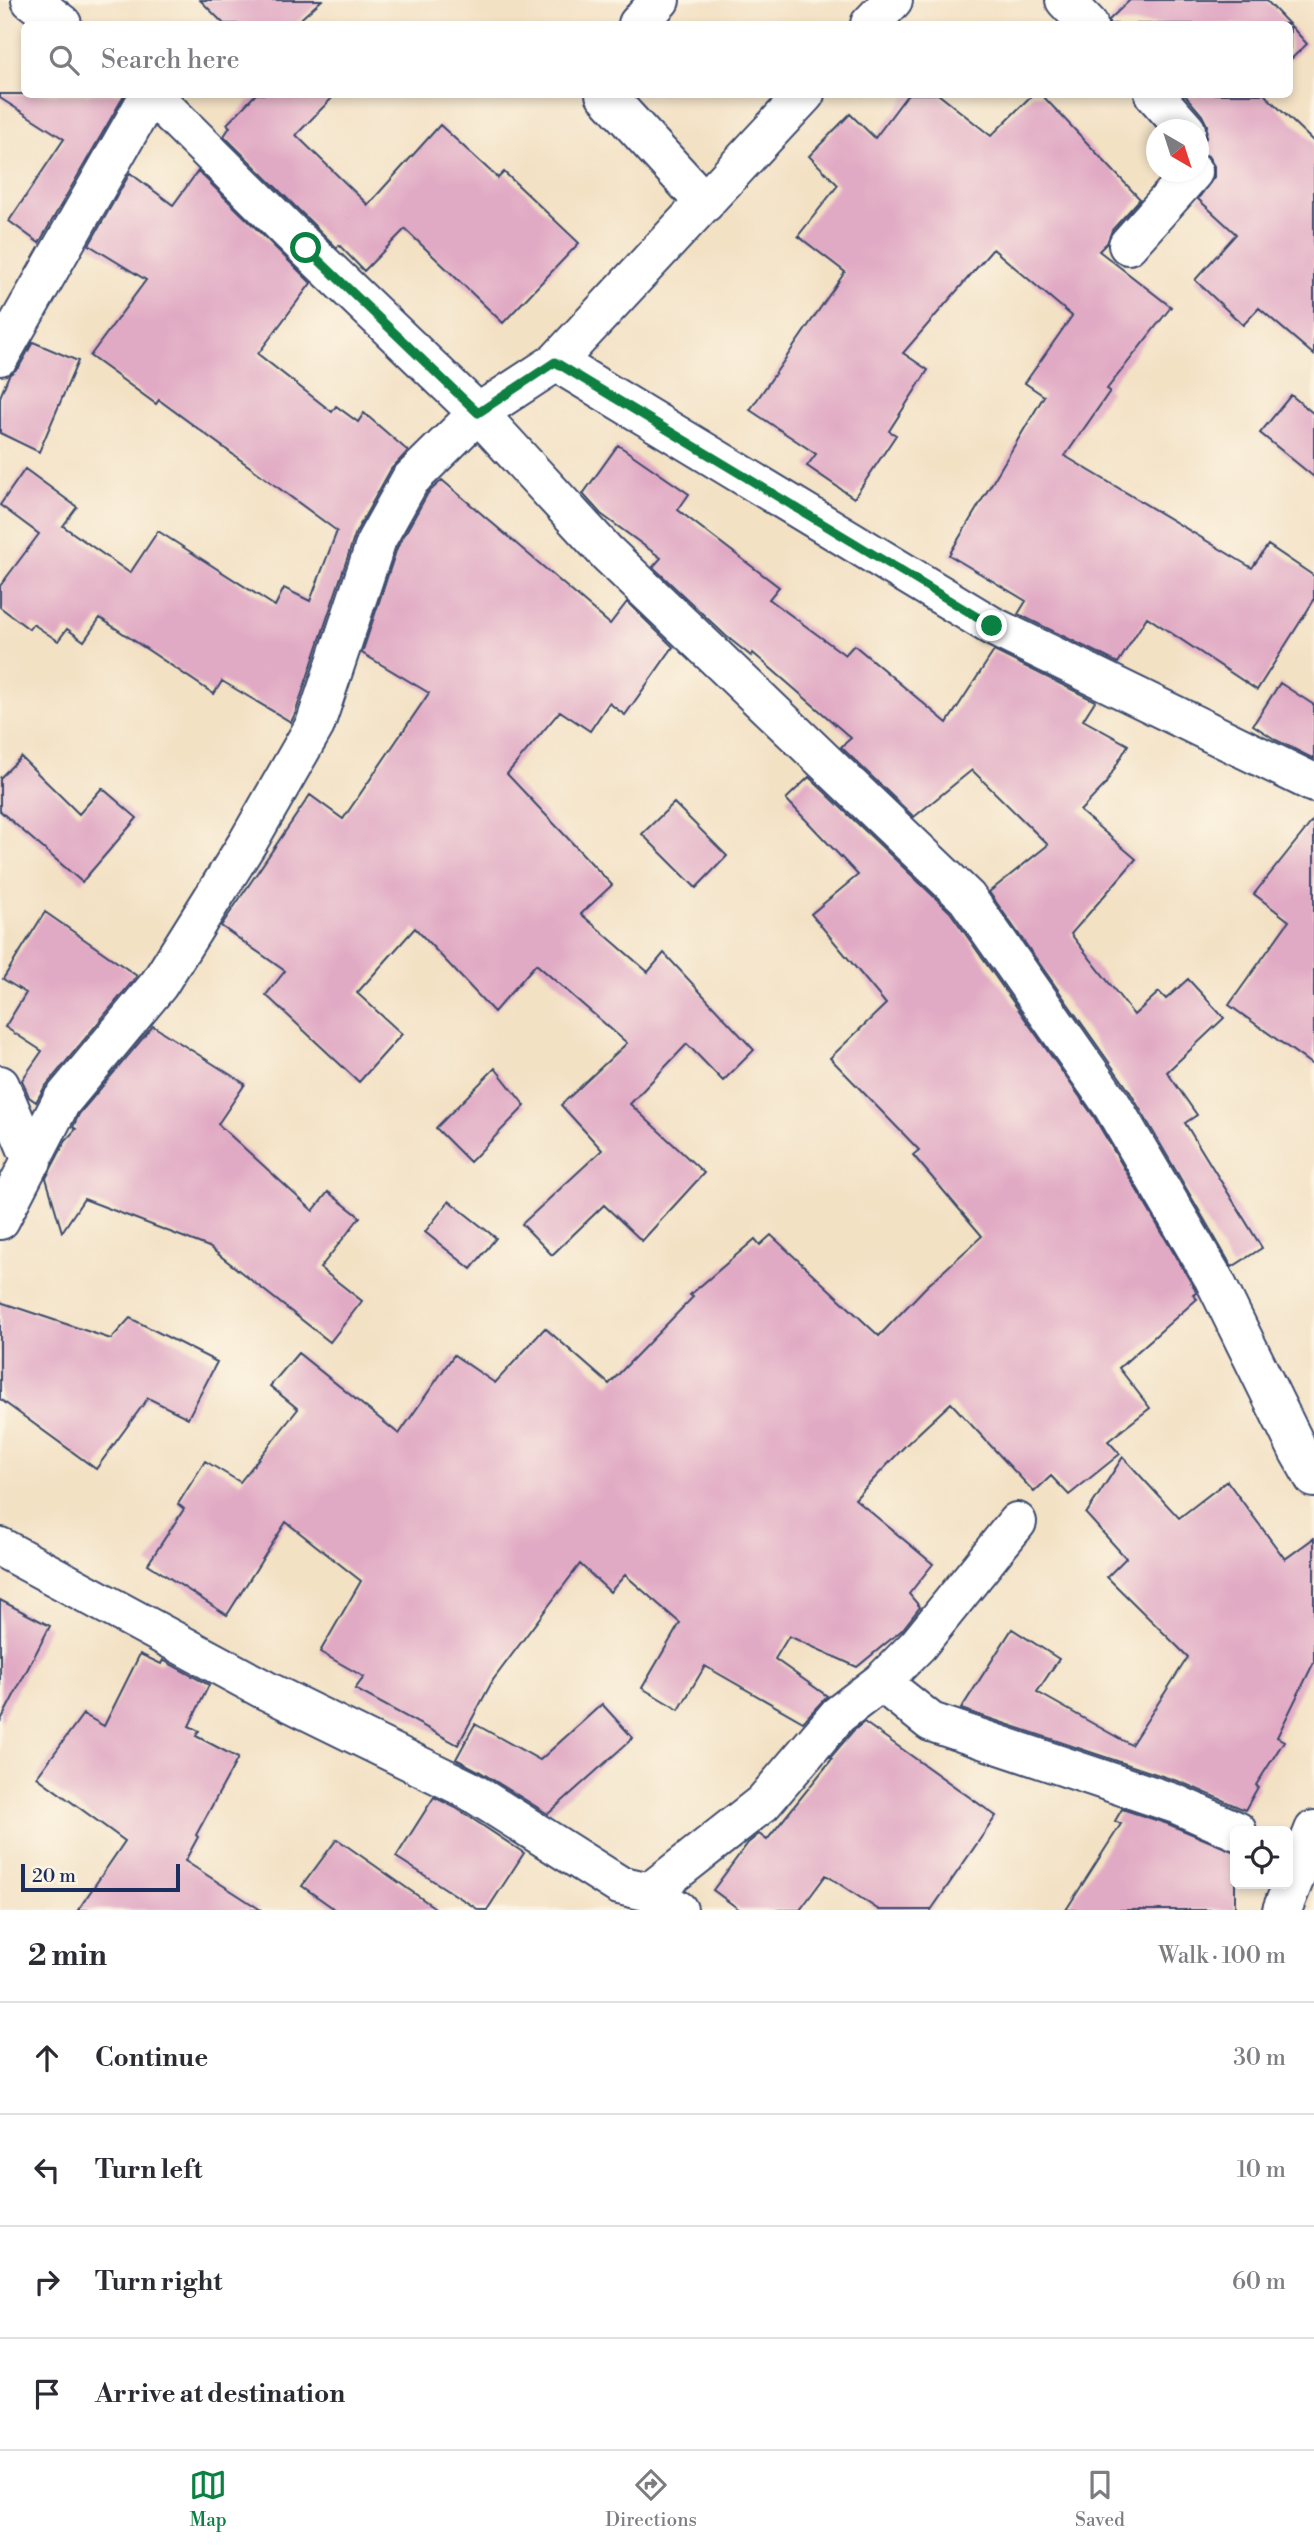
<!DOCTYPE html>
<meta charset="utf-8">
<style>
body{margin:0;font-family:"Libre Bodoni",serif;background:#f7f7f7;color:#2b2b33}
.controls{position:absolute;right:21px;bottom:21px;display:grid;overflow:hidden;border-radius:10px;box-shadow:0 4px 10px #0003}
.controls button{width:63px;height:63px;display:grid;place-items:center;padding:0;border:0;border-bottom:2px solid #e1e1e2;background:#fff;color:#2b2b33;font:35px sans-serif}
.compass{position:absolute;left:1146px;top:119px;width:63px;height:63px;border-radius:50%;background:#fff;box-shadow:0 4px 10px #0003;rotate:141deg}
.scale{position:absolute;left:21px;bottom:18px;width:159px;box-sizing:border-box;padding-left:7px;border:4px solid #1b2f5e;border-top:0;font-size:19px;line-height:24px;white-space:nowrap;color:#1b2f5e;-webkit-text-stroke:5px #fcf5e5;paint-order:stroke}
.stop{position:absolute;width:21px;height:21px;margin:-16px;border:5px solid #0b8043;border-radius:50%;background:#fff}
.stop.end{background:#0b8043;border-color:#fff;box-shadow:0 2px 7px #0008}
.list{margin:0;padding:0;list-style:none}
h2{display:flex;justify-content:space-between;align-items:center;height:91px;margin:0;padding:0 28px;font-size:30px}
h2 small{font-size:23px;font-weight:400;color:#7c7c81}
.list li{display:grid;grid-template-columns:46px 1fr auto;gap:21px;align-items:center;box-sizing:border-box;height:112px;padding:0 28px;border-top:2px solid #e1e1e2}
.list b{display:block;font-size:26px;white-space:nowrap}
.list em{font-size:23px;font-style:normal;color:#7c7c81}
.icon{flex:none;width:38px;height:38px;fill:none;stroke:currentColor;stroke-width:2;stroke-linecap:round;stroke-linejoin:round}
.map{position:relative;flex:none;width:1314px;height:1910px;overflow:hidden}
.search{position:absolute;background:#fff;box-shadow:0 4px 10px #0003;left:21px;right:21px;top:21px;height:77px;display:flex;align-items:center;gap:18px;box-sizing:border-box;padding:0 24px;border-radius:10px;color:#7c7c81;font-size:26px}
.sheet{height:539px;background:#fff}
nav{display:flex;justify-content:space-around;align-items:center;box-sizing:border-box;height:98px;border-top:2px solid #e1e1e2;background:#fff;font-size:19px;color:#7c7c81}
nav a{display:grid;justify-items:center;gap:4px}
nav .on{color:#0b8043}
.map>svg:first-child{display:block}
.building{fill:#e1aac4}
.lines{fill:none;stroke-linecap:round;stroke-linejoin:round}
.minor-casing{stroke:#3b4a6d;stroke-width:42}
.minor{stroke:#fff;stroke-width:38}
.route{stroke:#0b8043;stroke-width:9}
</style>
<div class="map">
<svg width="1314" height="1910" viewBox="0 0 1314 1910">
<rect width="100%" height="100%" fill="#fcf5e5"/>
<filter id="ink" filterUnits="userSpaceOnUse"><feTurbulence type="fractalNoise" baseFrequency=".0143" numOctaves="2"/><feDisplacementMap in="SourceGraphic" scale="14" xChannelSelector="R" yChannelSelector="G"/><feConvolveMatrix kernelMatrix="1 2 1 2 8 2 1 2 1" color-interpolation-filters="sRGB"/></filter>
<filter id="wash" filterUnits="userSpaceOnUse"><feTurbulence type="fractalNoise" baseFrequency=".00686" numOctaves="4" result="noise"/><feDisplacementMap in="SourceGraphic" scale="28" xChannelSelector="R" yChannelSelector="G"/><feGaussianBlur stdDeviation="1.57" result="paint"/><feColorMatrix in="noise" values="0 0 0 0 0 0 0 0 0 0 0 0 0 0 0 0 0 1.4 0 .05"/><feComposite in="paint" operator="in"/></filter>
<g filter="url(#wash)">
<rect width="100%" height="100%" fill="#f3e1c4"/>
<g id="blocks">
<path class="building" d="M200 0H322L295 24H224Z
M1130 0H1266L1289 24H1109V20Z
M1290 25 1307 44 1290 60Z
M0 94H125L39 243 9 221 64 139 0 98Z
M256 94H336L296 135 368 205 440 125 498 178 504 172 579 243 503 323 405 229 364 271 339 245 337 248 321 232 224 136 230 127 227 124Z
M908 94H938L991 136 1033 94H1041L1140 199 1112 230 1107 243 1099 251 1171 307 1107 389 1110 391 1065 456 1252 568 1268 545 1314 576V600L1257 690 1147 617 1118 663 1018 614 1026 601 949 555 1044 396 1025 383 1072 316 993 249 903 353 928 370 889 431 896 435 854 498 807 466 816 454 750 410 845 272 798 236 838 185 809 156 850 114 875 138Z
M1184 94H1264L1314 142V355L1259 308 1243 325 1195 280 1236 234 1198 199 1214 177V166L1208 156 1199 151V147L1206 138 1207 125 1202 115Z
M198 171 311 283 258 354 332 412 336 406 358 422 364 413 408 451 391 469 356 532 295 714 291 722 222 681 214 694 100 618 84 641 67 629 58 641 33 624 29 629 0 607V586L39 534 0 505 25 469 77 507 63 526 130 573 158 531 275 606 284 588 310 601 337 531 159 400 156 404 90 356 146 280 89 245 130 173 173 205Z
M33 342 78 361 39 452 0 433V397L9 375 19 367Z
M1291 395 1314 414V477L1260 433Z
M618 445 689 494 678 510 779 587 769 599 845 655 854 645 947 723 994 651 1095 701 1083 720 1128 745 1105 785 1080 811 1136 859 1071 934 1134 1015 1159 992 1166 999 1188 979 1224 1018 1167 1072 1197 1115 1185 1123 1262 1248 1232 1267 1130 1092 989 892 1048 845 972 770 914 817 841 747 851 738 753 653 751 656 726 636 653 567 661 558 601 514 583 494Z
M442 480 610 624 627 602 673 647 625 715 609 703 590 731 560 711 507 774 612 885 581 914 648 972 664 953 754 1050 723 1081 687 1044 630 1104 704 1173 642 1241 604 1205 552 1255 522 1224 602 1150 561 1105 627 1043 536 964 494 1012 415 928 357 993 402 1034 359 1082 266 995 285 971 221 926 310 795 343 819 429 693 362 653 397 548 428 493Z
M1280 683 1314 705V759L1276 740 1253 725Z
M21 757 79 814 102 788 137 818 82 882 0 811V778Z
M809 777 950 912 1094 1117 1195 1289 1196 1293 1193 1295 1197 1299 1119 1368 1150 1408 1108 1441 1120 1454 1069 1495 1051 1476 1034 1492 951 1403 906 1445 855 1499 933 1564 909 1594 920 1607 902 1630 857 1667 789 1636 775 1659 827 1696 803 1722 705 1666 679 1710 642 1688 680 1623 625 1575 610 1592 580 1564 493 1680 458 1745 355 1689 364 1677 320 1652 361 1581 286 1522 227 1615 148 1564 184 1509 178 1504 205 1461 240 1482 298 1409 270 1386 298 1353 399 1434 454 1355 495 1383 545 1328 609 1384 693 1297 690 1295 755 1239 760 1245 771 1235 879 1336 926 1287 982 1236 913 1155 919 1150 830 1058 886 1004 811 914 858 875 786 799Z
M674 803 727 856 696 888 642 834Z
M1314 819V1066L1229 1005 1289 921 1254 894Z
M45 912 137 976 44 1088 36 1102 29 1097 22 1080 42 1051 5 1027 26 993 3 979Z
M153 1026 245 1084 218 1124 313 1211 328 1192 360 1217 320 1268 362 1301 330 1342 209 1247 84 1199 62 1232 46 1178 66 1140 76 1129 73 1127 79 1114Z
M495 1068 525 1106 470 1162 436 1128Z
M449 1201 496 1238 471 1269 425 1232Z
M0 1302 111 1339 130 1318 217 1362 188 1418 148 1398 96 1469 0 1399Z
M1123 1457 1179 1518 1227 1481 1285 1559 1314 1538V1662L1277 1737 1284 1741 1256 1785 1258 1787 1245 1810 1183 1783 961 1709 1012 1629 1059 1659 1037 1692 1131 1745 1188 1657 1107 1577 1126 1558 1086 1514Z
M0 1600 50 1626 0 1722Z
M140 1654 161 1664 163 1660 209 1685 189 1726 199 1731 196 1736 238 1758 196 1835 198 1837 185 1861 261 1910H78L125 1841 37 1777 83 1714 104 1726Z
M602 1704 633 1738 548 1814 479 1771 456 1759 475 1724 540 1760Z
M864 1722 996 1816 931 1910H879L826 1875 800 1910H740L713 1890 748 1843 759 1834 767 1840 832 1759 830 1758 853 1731Z
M434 1797 456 1808 524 1853 487 1910H479L396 1857Z
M1122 1809 1168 1824 1235 1852V1910H1066L1121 1824 1115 1821Z
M337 1839 438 1910H336L302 1886Z"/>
</g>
</g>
<g filter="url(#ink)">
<use href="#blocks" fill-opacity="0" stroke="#3b4a6d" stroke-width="2"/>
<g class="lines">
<g class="minor-casing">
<path id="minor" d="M31 0 62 24
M1065 0 1088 24
M638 24 660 0
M870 24 893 0
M151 94 306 248 478 413 607 553 967 898 1112 1105 1214 1279 1299 1452 1314 1478
M605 94 705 203
M1154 94 1186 130
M1128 245 1193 172
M0 356 150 94
M556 362 992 626 1314 783
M0 1085 32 1161
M0 1220 61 1102 159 984 248 842 315 725 377 539 410 480 478 413 556 362 805 94
M0 1547 265 1690 467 1789 619 1885 650 1892 678 1910
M881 1682 918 1645 1017 1522
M650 1892 763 1803 838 1715 881 1682 931 1722 1176 1804 1237 1831
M1282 1910 1314 1830"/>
</g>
<use href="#minor" class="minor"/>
</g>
</g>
<g class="lines" filter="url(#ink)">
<path class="route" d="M306 248 478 413 555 362 992 626"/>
</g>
</svg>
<div class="controls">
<button><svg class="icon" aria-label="locate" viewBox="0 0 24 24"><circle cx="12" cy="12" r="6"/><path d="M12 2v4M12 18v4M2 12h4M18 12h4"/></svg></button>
</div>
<svg class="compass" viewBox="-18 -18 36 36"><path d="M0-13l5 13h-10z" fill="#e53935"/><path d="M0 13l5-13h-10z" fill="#7c7c81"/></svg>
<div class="scale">20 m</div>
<div class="stop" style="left:306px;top:248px"></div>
<div class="stop end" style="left:992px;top:626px"></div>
<div class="search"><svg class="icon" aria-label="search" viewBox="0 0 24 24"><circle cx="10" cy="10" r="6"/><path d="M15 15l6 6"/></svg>Search here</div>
</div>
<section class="sheet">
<h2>2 min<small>Walk · 100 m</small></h2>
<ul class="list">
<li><svg class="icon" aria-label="ahead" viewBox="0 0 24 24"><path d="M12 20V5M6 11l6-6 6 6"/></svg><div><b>Continue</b></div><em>30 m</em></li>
<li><svg class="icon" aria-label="left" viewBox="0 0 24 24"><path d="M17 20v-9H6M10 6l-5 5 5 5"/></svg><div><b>Turn left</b></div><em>10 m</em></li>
<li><svg class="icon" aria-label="right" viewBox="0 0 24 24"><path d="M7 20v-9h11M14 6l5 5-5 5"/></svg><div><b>Turn right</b></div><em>60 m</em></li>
<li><svg class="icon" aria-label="arrive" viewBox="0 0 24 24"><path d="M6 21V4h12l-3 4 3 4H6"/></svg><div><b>Arrive at destination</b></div></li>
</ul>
</section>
<nav>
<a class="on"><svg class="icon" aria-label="map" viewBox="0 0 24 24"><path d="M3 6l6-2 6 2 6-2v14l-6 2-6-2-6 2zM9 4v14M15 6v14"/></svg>Map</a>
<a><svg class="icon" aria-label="directions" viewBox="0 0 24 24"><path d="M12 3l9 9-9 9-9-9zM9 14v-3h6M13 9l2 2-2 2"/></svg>Directions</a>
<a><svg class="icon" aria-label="saved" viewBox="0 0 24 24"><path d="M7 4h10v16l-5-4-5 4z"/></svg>Saved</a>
</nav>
